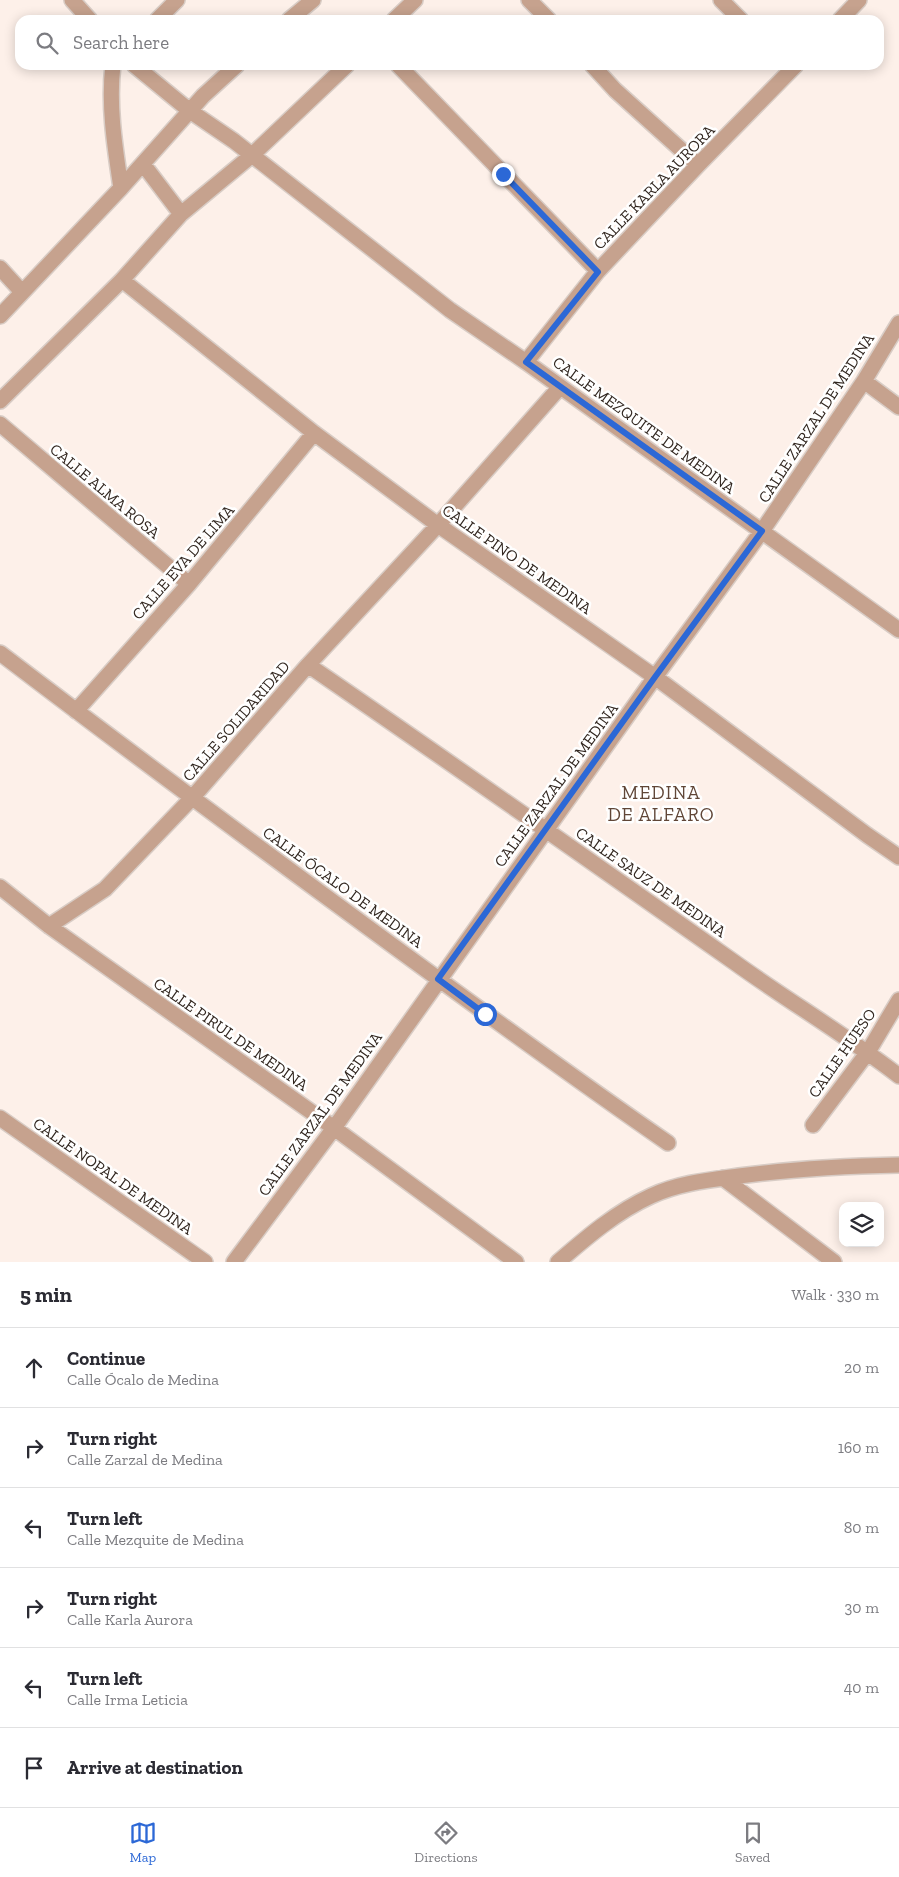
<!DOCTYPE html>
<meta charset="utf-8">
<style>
body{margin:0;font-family:"Zilla Slab",serif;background:#f2f2f3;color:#2b2b33}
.controls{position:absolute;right:15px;bottom:15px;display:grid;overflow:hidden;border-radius:10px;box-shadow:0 2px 12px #0003}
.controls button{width:45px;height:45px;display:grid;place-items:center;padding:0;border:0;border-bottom:1px solid #e1e1e2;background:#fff;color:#2b2b33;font:25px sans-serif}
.stop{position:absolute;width:15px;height:15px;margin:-11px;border:4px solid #2c68d6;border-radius:50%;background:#fff}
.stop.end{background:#2c68d6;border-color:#fff;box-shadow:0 1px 5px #0008}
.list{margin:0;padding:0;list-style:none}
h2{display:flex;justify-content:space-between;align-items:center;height:65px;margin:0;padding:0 20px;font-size:21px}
h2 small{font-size:16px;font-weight:400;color:#7c7c81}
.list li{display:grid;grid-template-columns:32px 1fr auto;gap:15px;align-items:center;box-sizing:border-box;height:80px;padding:0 20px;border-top:1px solid #e1e1e2}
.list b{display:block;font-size:19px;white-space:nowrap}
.list p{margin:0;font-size:16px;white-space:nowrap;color:#7c7c81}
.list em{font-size:16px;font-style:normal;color:#7c7c81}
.icon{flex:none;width:28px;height:28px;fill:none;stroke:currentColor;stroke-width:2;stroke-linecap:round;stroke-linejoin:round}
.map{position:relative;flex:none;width:899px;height:1262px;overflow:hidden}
.search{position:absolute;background:#fff;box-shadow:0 2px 12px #0003;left:15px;right:15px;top:15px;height:55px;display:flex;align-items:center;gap:12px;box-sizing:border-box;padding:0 18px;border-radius:15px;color:#7c7c81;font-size:19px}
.sheet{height:545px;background:#fff}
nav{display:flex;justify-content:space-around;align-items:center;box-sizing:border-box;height:70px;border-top:1px solid #e1e1e2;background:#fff;font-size:14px;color:#7c7c81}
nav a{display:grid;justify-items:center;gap:2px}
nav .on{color:#2c68d6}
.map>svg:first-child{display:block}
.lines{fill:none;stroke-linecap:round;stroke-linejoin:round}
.minor-casing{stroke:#d8ccc5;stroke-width:18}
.minor{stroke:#c6a28e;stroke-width:15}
.route{stroke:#2c68d6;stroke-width:6}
.labels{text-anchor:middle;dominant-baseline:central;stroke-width:5;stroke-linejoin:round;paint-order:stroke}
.street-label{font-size:16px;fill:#31261f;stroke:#fff}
.quarter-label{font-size:19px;letter-spacing:1px;fill:#604637;stroke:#fff}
</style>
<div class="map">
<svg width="899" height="1262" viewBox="0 0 899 1262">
<rect width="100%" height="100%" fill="#fdf0e9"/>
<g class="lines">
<g class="minor-casing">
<path id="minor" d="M72 0 90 20
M529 0 549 20
M721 0 741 20
M157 20 177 0
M289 20 313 0
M394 20 415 0
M840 20 859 0
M134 65 190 111 234 141 450 310 526 362 899 630
M398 65 598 271
M592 65 615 90 698 165
M143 164 181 214
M121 188 203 96 237 65
M0 268 22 292
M122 280 314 433 438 525 655 677 867 835 899 857
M0 316 121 188C115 148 108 105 113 65
M526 362 598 271 698 165 796 65
M864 381 899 407
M0 401 122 280 181 214 251 156 347 65
M0 424 189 584
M0 653C105 733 211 812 317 890 433 975 549 1061 668 1143
M308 665C451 763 592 862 734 962 788 1001 846 1035 899 1076
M76 711 189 584 314 433
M0 887 49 926 334 1128 516 1262
M49 926 105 889 192 798 308 665 438 525 560 387
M0 1118 205 1262
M813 1125 868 1052 899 1000
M723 1178 834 1262
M234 1262 334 1128 655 677 762 531 864 381 899 323
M558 1262C587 1237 616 1212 651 1196 679 1183 709 1180 739 1176 792 1169 846 1166 899 1165"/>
</g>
<use href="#minor" class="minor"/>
</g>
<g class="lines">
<path class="route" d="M485 1014 438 979 655 677 762 531 526 362 598 272 503 174"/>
</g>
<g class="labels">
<g class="street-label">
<text transform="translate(654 187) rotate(-46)">CALLE KARLA AURORA</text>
<text transform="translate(816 418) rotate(-57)">CALLE ZARZAL DE MEDINA</text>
<text transform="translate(644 425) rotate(36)">CALLE MEZQUITE DE MEDINA</text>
<text transform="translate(105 491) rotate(40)">CALLE ALMA ROSA</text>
<text transform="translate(517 559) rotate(35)">CALLE PINO DE MEDINA</text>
<text transform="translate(183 562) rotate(-49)">CALLE EVA DE LIMA</text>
<text transform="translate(236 721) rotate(-49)">CALLE SOLIDARIDAD</text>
<text transform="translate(556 785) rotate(-54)">CALLE ZARZAL DE MEDINA</text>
<text transform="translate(651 882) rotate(35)">CALLE SAUZ DE MEDINA</text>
<text transform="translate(343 887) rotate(36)">CALLE ÓCALO DE MEDINA</text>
<text transform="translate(231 1034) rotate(35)">CALLE PIRUL DE MEDINA</text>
<text transform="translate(842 1053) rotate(-55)">CALLE HUESO</text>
<text transform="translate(320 1114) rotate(-54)">CALLE ZARZAL DE MEDINA</text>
<text transform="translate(113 1176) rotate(35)">CALLE NOPAL DE MEDINA</text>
</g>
<g class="quarter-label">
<text x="661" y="792">MEDINA<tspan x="661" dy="22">DE ALFARO</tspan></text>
</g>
</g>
</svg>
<div class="controls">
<button><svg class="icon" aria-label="layers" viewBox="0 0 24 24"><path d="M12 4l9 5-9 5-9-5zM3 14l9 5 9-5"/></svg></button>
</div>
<div class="stop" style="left:485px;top:1014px"></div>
<div class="stop end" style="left:503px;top:174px"></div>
<div class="search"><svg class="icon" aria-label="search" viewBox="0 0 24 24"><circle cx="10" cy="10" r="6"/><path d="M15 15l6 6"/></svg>Search here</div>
</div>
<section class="sheet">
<h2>5 min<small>Walk · 330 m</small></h2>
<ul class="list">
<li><svg class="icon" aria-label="ahead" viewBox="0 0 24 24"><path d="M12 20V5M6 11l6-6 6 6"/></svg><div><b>Continue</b><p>Calle Ócalo de Medina</p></div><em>20 m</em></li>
<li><svg class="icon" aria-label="right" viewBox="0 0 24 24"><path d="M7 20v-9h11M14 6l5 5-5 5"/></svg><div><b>Turn right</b><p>Calle Zarzal de Medina</p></div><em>160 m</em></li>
<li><svg class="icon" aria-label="left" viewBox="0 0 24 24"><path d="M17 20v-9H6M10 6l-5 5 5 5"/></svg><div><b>Turn left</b><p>Calle Mezquite de Medina</p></div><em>80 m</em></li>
<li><svg class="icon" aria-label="right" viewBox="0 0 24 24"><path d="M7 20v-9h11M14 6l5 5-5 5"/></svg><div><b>Turn right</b><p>Calle Karla Aurora</p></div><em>30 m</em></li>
<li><svg class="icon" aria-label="left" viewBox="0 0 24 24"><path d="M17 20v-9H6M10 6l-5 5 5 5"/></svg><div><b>Turn left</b><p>Calle Irma Leticia</p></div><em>40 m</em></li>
<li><svg class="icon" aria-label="arrive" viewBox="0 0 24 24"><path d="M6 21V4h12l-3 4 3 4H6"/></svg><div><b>Arrive at destination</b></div></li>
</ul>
</section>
<nav>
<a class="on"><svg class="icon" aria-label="map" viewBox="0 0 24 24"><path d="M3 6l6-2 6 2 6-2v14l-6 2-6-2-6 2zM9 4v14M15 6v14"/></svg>Map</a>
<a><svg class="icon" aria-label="directions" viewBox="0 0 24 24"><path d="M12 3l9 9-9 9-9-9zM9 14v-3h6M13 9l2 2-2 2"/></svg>Directions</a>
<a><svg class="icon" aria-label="saved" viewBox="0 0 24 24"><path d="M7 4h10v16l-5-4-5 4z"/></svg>Saved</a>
</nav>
